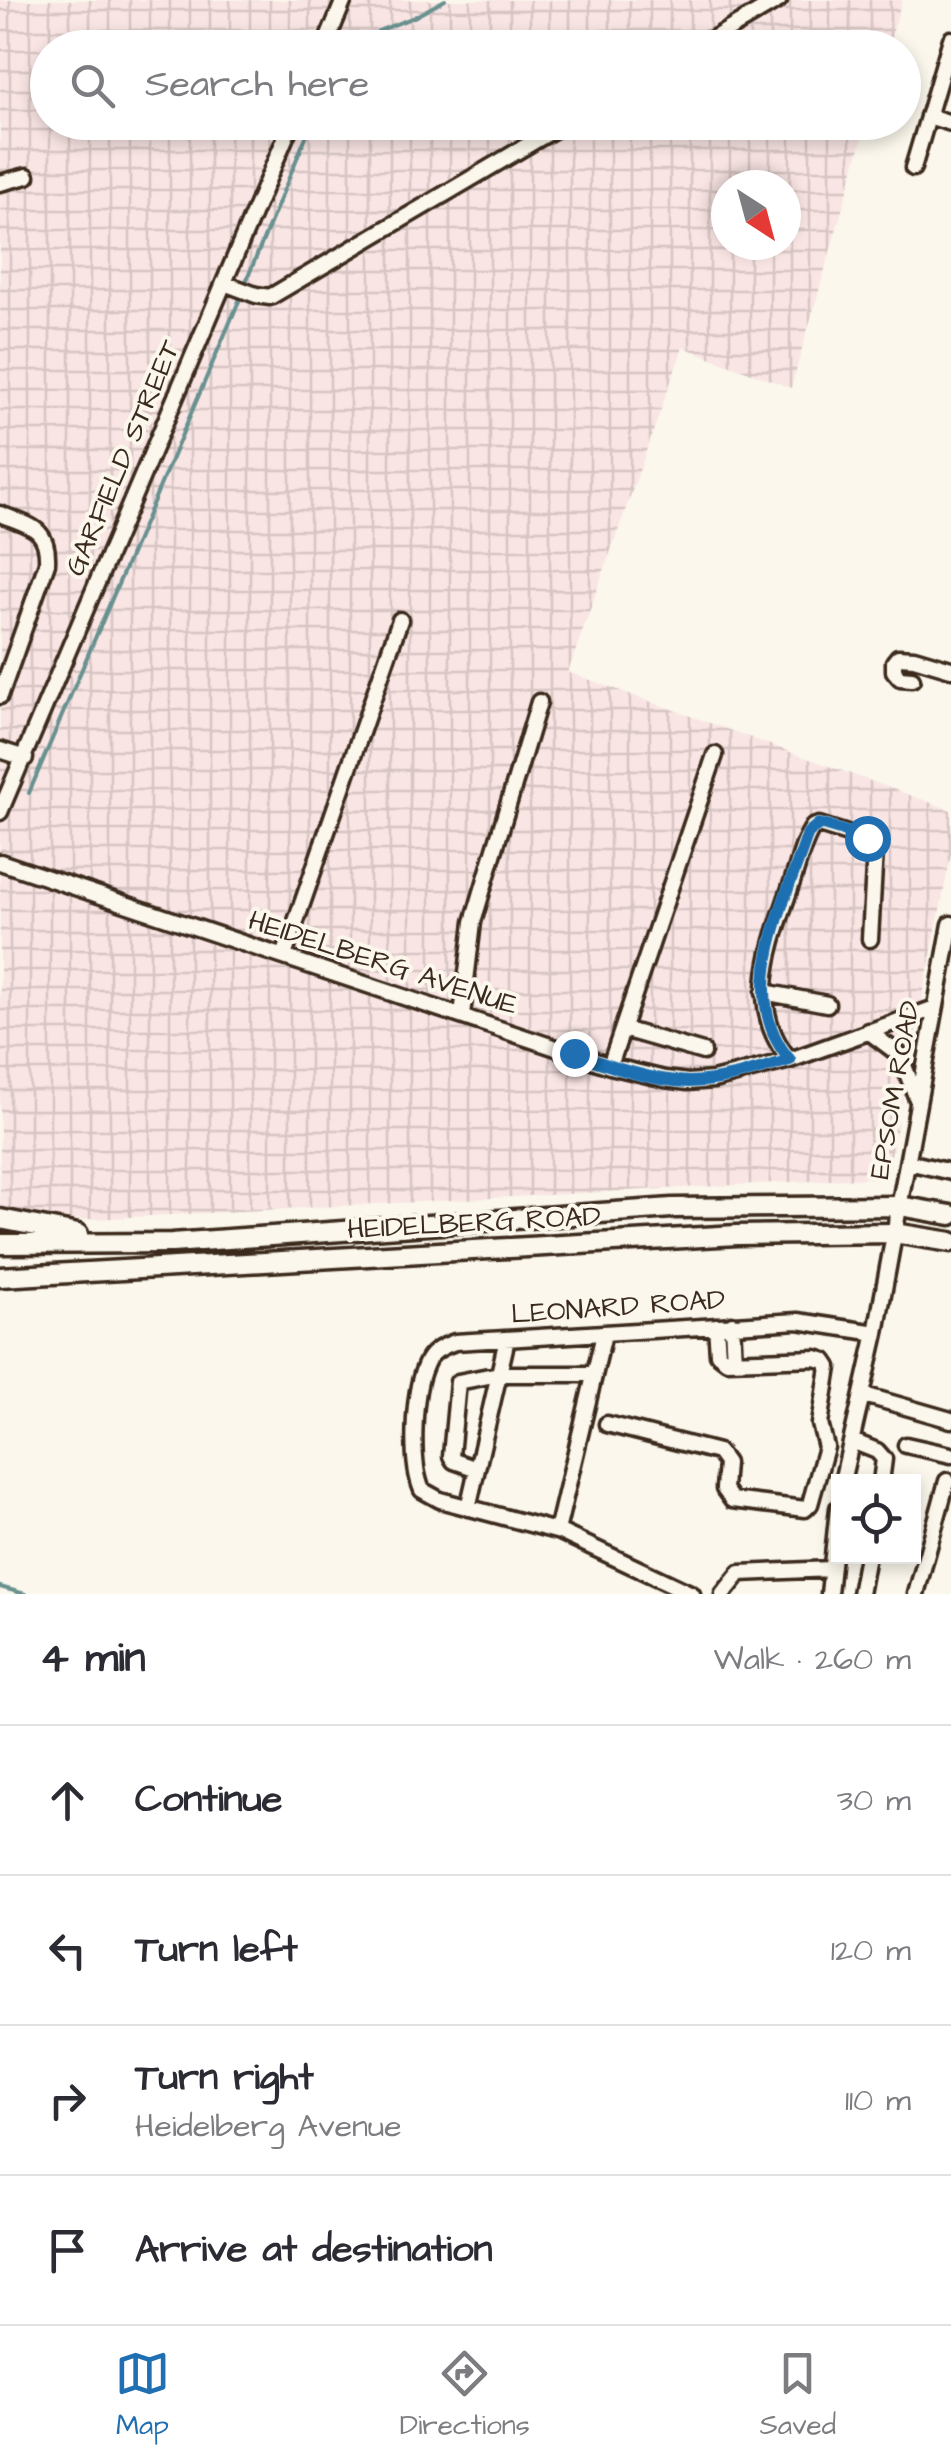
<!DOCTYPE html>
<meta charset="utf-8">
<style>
body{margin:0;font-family:"Architects Daughter",sans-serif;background:#f2f2f3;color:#2b2b33}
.controls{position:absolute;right:30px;bottom:30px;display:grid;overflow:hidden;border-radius:0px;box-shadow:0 5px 15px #0003}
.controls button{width:90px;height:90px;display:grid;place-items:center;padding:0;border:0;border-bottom:2px solid #e1e1e2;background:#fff;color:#2b2b33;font:50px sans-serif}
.compass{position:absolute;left:711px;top:170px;width:90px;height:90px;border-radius:50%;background:#fff;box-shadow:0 5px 15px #0003;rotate:144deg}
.stop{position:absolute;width:30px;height:30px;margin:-22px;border:8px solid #1f6fb2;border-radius:50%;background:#fff}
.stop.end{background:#1f6fb2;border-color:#fff;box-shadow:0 2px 10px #0008}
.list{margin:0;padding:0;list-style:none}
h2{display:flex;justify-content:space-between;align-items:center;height:130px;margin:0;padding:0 40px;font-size:42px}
h2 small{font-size:32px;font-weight:400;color:#7c7c81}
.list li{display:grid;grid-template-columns:65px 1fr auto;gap:30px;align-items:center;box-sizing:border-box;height:150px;padding:0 40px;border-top:2px solid #e1e1e2}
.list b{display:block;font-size:38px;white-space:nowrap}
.list p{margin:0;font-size:32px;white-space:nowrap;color:#7c7c81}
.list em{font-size:32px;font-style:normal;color:#7c7c81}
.icon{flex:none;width:55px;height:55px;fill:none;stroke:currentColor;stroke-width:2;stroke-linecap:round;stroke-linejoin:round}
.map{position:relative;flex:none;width:951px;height:1594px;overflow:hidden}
.search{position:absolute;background:#fff;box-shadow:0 5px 15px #0003;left:30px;right:30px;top:30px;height:110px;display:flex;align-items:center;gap:25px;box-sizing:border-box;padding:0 35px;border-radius:55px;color:#7c7c81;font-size:38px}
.sheet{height:730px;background:#fff}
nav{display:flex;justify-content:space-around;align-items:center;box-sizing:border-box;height:140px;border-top:2px solid #e1e1e2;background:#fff;font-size:28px;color:#7c7c81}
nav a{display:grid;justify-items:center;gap:5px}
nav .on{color:#1f6fb2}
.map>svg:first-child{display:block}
.industrial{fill:url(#industrial-grid);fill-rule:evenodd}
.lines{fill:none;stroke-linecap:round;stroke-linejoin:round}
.stream{stroke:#67918f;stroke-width:4}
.minor-casing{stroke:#3b2a1e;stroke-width:21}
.major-casing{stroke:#3b2a1e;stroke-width:25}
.minor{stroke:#fbf7ec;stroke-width:14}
.major{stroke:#fbf7ec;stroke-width:18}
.route{stroke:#1f6fb2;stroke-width:12}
.labels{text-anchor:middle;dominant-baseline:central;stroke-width:8;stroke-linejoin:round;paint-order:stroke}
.street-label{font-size:28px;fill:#3b2a1e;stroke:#fbf7ec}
</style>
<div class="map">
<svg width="951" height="1594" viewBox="0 0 951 1594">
<defs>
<pattern id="industrial-grid" width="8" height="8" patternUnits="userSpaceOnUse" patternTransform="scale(2.5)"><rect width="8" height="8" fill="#f9e5e4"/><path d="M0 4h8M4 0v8" fill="none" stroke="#d6c5c3"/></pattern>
</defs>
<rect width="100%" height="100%" fill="#fbf7ec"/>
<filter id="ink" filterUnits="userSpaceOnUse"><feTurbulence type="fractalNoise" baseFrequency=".01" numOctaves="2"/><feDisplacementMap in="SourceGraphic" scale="20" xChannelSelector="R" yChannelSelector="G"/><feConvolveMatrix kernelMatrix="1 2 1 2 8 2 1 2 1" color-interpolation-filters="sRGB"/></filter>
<g filter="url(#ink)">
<path class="industrial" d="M0 0H902L888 47 48 48V122L867 123 791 388 683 347 568 672 951 810V854L887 1177 0 1224ZM726 185H786V245H726Z"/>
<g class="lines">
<path class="stream" d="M376 48 378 31 414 17 445 0
M245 284 312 122
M29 793 242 294
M0 1587 25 1594"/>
<g class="minor-casing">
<path id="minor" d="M324 48 344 0
M697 48 779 0
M928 116 951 123
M913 168 951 39
M0 183 27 176
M224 283 256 295 270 297 567 122
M0 514C29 526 49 527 47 563L0 696
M912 679 900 678 894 671V662L898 657 914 658 951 669
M0 750 25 758
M0 812 292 122
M0 862 610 1066 665 1079 688 1082 713 1080 790 1060 935 1008
M284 956 400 620
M764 992 827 1004
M462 1015 473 922 539 702
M623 1029 703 1052
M868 1031 900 1055 917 1099
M790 1060C744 1006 772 943 791 885 798 866 802 843 813 827L819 825 873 842 875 849 870 939
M610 1066 715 755
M908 1162 951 1172
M732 1324 734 1361
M864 1395 951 1420
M607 1424 718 1452 726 1463 724 1489 732 1500 805 1509 810 1504 826 1447 820 1424 829 1367 825 1361 816 1358 727 1361 718 1354 716 1326
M852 1441 877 1451 884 1459 881 1482
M906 1445 951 1455
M477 1469 454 1461 451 1456 458 1382 499 1374H593
M842 1482 876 1333 951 924
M468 1508 507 1339
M557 1531 604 1334
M692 1594 560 1532 440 1500 422 1490C410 1464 413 1393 425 1366 430 1352 441 1347 455 1342L798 1321 876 1333
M723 1594 740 1573 831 1569
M829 1594 838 1508
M860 1594 867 1556
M916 1594 947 1481"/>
</g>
<g class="major-casing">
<path id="major" d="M0 1219 78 1234
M0 1244 172 1243 672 1208 900 1206 951 1215
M0 1277 737 1235 894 1233 951 1242"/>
</g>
<use href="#minor" class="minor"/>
<use href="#major" class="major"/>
</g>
</g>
<g class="lines" filter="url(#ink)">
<path class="route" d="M574 1053C610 1066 650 1081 689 1082 723 1082 759 1069 790 1060 734 995 786 902 808 833L819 824 867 838"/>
</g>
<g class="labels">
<g class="street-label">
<text transform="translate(123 458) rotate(-67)">GARFIELD STREET</text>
<text transform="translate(383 963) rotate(18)">HEIDELBERG AVENUE</text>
<text transform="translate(895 1090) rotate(-80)">EPSOM ROAD</text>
<text transform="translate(474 1223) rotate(-3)">HEIDELBERG ROAD</text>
<text transform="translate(618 1307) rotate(-4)">LEONARD ROAD</text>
</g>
</g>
</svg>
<div class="controls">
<button><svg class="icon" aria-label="locate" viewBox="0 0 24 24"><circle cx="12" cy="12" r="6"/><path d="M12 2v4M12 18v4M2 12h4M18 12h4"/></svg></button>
</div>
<svg class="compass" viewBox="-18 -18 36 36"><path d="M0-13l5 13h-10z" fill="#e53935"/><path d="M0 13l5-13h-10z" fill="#7c7c81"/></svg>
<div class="stop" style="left:867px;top:838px"></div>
<div class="stop end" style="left:574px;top:1053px"></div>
<div class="search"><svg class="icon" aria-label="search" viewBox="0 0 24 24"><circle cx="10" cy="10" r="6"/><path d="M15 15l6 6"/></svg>Search here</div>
</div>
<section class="sheet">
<h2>4 min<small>Walk · 260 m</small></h2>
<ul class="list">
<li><svg class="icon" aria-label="ahead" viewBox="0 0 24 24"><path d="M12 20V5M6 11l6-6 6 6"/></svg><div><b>Continue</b></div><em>30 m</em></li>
<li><svg class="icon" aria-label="left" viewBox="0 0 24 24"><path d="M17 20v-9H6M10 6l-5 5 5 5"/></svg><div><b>Turn left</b></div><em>120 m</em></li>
<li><svg class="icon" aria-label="right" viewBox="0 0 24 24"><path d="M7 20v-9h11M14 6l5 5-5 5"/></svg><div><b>Turn right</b><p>Heidelberg Avenue</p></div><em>110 m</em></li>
<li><svg class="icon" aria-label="arrive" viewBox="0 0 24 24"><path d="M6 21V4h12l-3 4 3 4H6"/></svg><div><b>Arrive at destination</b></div></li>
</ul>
</section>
<nav>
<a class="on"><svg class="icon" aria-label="map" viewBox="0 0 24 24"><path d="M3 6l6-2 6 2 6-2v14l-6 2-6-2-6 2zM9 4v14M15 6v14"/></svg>Map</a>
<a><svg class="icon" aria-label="directions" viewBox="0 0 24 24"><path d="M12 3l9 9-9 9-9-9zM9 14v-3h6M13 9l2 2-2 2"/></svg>Directions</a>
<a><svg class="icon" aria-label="saved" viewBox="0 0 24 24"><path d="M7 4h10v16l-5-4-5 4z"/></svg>Saved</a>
</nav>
